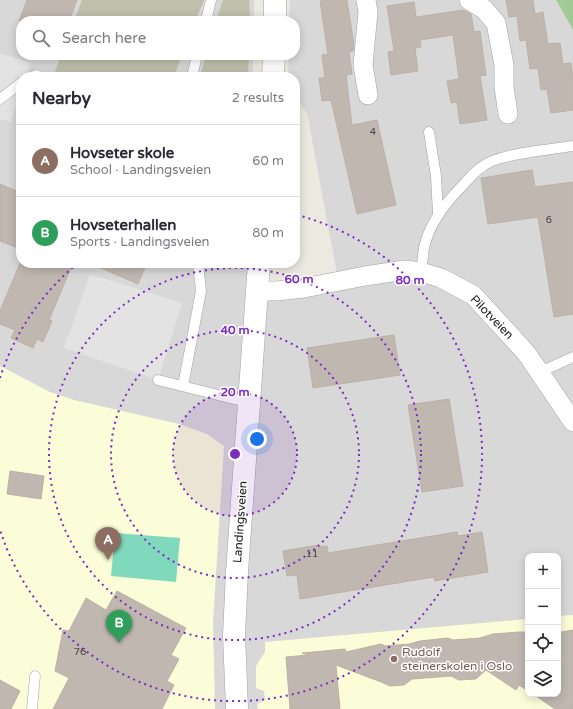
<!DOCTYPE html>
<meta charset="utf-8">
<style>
body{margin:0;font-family:"Varela Round",sans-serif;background:#f2f2f3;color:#2b2b33}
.controls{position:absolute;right:12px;bottom:12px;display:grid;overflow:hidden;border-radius:8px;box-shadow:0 2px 10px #0003}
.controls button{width:36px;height:36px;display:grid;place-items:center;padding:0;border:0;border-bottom:1px solid #e1e1e2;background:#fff;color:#2b2b33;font:20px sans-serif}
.you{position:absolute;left:257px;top:439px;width:14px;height:14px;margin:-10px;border:3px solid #fff;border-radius:50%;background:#1a73e8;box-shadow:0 0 0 6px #1a73e833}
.badge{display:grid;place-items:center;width:26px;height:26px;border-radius:50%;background:#0b8043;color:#fff;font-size:13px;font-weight:700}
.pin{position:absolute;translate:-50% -33px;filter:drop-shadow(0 1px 2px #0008)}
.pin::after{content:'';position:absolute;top:21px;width:14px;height:12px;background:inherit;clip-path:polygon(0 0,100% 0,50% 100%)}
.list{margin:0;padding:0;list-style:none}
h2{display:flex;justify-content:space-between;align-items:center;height:52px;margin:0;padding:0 16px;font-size:17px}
h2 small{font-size:13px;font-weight:400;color:#7c7c81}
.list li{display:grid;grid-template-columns:26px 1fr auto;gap:12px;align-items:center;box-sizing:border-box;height:72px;padding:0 16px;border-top:1px solid #e1e1e2}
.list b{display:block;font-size:15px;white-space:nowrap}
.list p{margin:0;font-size:13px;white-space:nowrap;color:#7c7c81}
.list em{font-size:13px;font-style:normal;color:#7c7c81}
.icon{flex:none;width:22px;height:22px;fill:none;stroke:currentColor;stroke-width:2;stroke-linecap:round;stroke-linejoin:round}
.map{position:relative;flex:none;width:573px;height:709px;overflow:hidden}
.search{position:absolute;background:#fff;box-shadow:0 2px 10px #0003;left:16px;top:16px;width:284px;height:44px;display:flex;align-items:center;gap:10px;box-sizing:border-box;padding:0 14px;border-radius:16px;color:#7c7c81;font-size:15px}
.panel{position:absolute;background:#fff;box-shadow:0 2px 10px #0003;left:16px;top:72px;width:284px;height:196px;border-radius:16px}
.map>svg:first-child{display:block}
.residential{fill:#d9d8d8;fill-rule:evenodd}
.education{fill:#fbfdd8}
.construction{fill:#bfc0ac}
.forest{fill:#a2ca96}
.pitch{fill:#80d9bd}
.parking{fill:#e3e3e3}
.building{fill:#c0b8b0;stroke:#bdb0a3}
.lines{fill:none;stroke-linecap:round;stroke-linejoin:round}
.service-casing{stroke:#a2a2a2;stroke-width:11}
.minor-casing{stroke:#a2a2a2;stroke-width:20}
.tertiary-casing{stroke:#a2a2a2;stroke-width:23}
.service{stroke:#fff;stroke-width:10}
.minor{stroke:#fff;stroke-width:19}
.tertiary{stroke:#fff;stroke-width:22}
.ring{fill:none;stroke:#7b2cbf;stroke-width:2;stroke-dasharray:2 4}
.education-dot{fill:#8d6e63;stroke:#fff;stroke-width:1.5}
.labels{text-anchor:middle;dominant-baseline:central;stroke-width:3;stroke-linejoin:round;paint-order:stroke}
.number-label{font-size:10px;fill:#444240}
.street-label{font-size:12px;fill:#1b1b1b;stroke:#fff}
.education-label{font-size:12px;fill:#785e54;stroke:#fff;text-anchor:start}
.centre{fill:#7b2cbf;stroke:#fff;stroke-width:2}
.ring-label{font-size:12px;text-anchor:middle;font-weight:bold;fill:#7b2cbf;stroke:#fff;stroke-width:3;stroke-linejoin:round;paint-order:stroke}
</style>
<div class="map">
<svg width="573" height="709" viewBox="0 0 573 709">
<rect width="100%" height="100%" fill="#ece9e0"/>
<path class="residential" d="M0 0H254V21H21V55H253V77H21V263H248V282L338 279 307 113 295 99V77H288L289 55H295V21H289L290 0H556L573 30V709H0ZM528 556H558V694H528Z"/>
<path class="education" d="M0 366 50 392 74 400 179 424 207 434 224 446 213 622 215 709H0Z
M573 615V709H258L257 704 265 700 264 691 256 688V666L265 652V642L528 619V694H558V616Z"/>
<path class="construction" d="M82 0H204L195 21H74Z
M223 0H249L250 21H216Z
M61 55H182L174 77H53Z
M206 55H249L248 77H200Z"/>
<path class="forest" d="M556 0H573V30Z"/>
<path class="pitch" d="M115 533 180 538 176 582 111 576Z"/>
<path class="parking" d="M0 53 30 63 25 77H21V91L11 122 0 119Z
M90 274 182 303 158 380 64 348Z"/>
<path class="building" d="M27 0H77L69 21H19Z
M330 0H347L354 45 353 51 349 52 352 74 346 75 352 125 377 120 396 205 357 214 331 100 322 101 319 78H325L322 55 328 54 320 1Z
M506 0H533L535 14 543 12 548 44 560 43 563 64 571 63 573 79V110L551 113 547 89 541 90 538 68 530 69 526 40 520 41 517 16 509 17Z
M414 2 416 17 464 10 471 14 474 32 480 31 486 75 480 76 487 120 460 124 457 102 451 103 447 81 459 79 453 35 420 40 421 47 415 48 418 71 391 75 388 52 394 51 387 6Z
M532 170 535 187 573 182V314L554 317 538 217 488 224 481 178Z
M0 184 21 193V249L0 241Z
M20 263H73L49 320 52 321 43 342 37 339 33 348 11 338 15 330 0 324V311Z
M89 263H147L138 284Z
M394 335 400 375 313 388 307 348Z
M449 399 463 486 422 492 408 405Z
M10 471 44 476 41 499 7 494Z
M457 532 458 536 482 532 488 572 435 581 434 577 300 599 297 575 287 576 283 551 318 545V547L327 546 328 553Z
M117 591 186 628 171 655 179 659 167 681 174 685 162 709H53L69 678 55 671 63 630 69 631 86 598 106 610Z
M558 630 562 632 573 630V709H555L533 694H558Z
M519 632H528V691L519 685 516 690 486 670 476 679 459 680 451 676 412 679 404 685 390 686 381 682 336 665 340 709H290L286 657 308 655 302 653 345 649 346 652 381 644 385 646 409 644 420 641 448 638 453 640 480 638 493 634Z
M0 680 20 691 11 709H0Z"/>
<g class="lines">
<g class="service-casing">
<path id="service" d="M206 21 211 0
M32 77 36 75 41 77
M192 77 197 55
M0 99 21 83
M429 132 436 176 438 214
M421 272C422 264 423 256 424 248 429 223 446 202 464 184 472 175 480 166 492 161 515 152 548 150 573 146
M540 372 573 357
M158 380 234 399 248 401
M183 386 201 291 198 263
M32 709 35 676"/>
</g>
<g class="minor-casing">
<path id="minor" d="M366 0 368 12 363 65 368 95
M469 0 484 9 496 23 504 65V87L508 114
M257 291H276L304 288 365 276 405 270 421 272 441 278 473 295 509 334 527 354 573 422"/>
</g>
<g class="tertiary-casing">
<path id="tertiary" d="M275 21V0
M273 77 274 55
M237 709 234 635 237 572 259 263"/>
</g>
<use href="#service" class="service"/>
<use href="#minor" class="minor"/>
<use href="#tertiary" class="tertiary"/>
</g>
<circle cx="235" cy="454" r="62" fill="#7b2cbf" fill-opacity=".12"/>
<g class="ring">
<circle cx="235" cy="454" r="62"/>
<circle cx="235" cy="454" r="124"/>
<circle cx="235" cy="454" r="186"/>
<path d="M0 378A247 247 0 0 1 78 263M297 215A247 247 0 1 1 0 530"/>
</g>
<circle class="education-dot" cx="394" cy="659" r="4"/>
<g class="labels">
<g class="number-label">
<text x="373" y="132">4</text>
<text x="549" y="220">6</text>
<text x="312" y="554">11</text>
<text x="80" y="652">76</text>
</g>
<g class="street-label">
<text transform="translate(492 317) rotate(46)">Pilotveien</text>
<text transform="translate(240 522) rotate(-86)">Landingsveien</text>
</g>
<g class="education-label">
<text x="402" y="652">Rudolf<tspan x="402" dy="14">steinerskolen i Oslo</tspan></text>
</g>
</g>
<circle cx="235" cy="454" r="6" class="centre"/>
<g class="ring-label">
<text x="299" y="283">60 m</text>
<text x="410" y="284">80 m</text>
<text x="235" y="334">40 m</text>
<text x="235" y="396">20 m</text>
</g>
</svg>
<div class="controls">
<button>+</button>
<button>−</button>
<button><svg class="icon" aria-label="locate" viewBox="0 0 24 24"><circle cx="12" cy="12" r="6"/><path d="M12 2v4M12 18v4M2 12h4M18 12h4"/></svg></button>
<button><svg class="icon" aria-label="layers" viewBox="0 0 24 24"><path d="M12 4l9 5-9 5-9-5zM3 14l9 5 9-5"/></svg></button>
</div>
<div class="you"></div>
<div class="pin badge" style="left:108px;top:560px;background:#8d6e63">A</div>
<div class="pin badge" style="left:119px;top:643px;background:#2e9e5b">B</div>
<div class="search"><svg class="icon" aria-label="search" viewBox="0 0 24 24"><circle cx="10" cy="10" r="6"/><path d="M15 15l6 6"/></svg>Search here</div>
<section class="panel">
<h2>Nearby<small>2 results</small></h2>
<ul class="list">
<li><span class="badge" style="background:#8d6e63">A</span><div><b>Hovseter skole</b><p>School · Landingsveien</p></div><em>60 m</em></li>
<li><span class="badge" style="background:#2e9e5b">B</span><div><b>Hovseterhallen</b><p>Sports · Landingsveien</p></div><em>80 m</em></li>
</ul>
</section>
</div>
